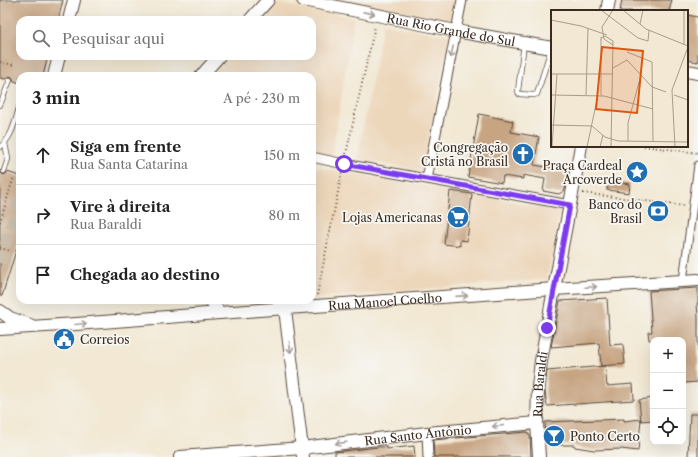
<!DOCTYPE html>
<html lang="pt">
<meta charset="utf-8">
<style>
body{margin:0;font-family:"Libre Caslon Text",serif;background:#f2f2f2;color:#222}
.controls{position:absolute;right:12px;bottom:12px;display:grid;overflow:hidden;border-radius:8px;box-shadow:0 4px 16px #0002}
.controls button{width:36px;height:36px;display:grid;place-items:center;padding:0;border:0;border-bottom:1px solid #e0e0e0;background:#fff;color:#222;font:20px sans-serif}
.stop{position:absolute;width:12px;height:12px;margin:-9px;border:3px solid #7c3aed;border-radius:50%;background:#fff}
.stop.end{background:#7c3aed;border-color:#fff;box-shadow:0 1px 4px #0008}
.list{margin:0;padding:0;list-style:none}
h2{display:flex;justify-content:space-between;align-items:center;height:52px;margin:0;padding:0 16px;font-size:17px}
h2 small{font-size:13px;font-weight:400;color:#767676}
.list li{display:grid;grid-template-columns:26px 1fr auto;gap:12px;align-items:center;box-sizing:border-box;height:60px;padding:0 16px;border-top:1px solid #e0e0e0}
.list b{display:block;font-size:15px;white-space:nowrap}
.list p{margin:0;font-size:13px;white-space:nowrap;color:#767676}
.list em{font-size:13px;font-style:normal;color:#767676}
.icon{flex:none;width:22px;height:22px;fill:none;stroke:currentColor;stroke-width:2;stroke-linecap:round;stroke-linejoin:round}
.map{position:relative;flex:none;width:698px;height:457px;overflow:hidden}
.search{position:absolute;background:#fff;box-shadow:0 4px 16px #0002;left:16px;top:16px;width:300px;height:44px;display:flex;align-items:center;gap:10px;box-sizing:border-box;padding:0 14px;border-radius:12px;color:#767676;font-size:15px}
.panel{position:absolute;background:#fff;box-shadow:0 4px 16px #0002;left:16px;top:72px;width:300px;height:232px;border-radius:12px}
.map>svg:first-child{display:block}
.built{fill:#edd7bb}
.building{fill:#c7a482}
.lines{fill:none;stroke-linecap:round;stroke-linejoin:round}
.tertiary-tunnel{stroke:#cdc2af;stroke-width:12;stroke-dasharray:12 6;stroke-linecap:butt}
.service-casing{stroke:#564639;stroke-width:6}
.pedestrian-casing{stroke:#564639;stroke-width:9}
.minor-casing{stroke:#564639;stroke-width:11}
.tertiary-casing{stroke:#564639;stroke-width:14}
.path{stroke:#564639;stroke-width:2;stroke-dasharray:1 3;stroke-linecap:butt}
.service{stroke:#fff;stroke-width:4.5}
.pedestrian{stroke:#fff;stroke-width:7}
.minor{stroke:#fff;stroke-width:9}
.tertiary{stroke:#fff;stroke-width:12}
.oneway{stroke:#a79f9a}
.route{stroke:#7c3aed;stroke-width:5}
.labels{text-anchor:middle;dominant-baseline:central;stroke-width:3.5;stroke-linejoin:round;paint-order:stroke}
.street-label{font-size:12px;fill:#3b2a1e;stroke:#f6f6f2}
.poi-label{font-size:12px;fill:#3b2a1e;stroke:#f6f6f2;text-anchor:end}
.inset-road{fill:none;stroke:#a99c8b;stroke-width:1}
.view{fill:#df570d;fill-opacity:0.15;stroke:#df570d;stroke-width:2}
.inset-edge{fill:none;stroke:#3b2a1e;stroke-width:2}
</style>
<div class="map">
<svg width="698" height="457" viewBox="0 0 698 457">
<rect width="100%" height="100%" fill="#f6f6f2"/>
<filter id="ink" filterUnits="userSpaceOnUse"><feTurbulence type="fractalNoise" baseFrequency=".025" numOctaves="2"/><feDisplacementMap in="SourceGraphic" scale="8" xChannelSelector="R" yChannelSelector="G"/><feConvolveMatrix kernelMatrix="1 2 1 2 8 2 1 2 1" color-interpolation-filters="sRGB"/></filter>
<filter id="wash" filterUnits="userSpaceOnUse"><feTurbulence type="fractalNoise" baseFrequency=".012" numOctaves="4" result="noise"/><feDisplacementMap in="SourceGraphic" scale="16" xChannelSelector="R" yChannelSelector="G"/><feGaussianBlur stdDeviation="0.9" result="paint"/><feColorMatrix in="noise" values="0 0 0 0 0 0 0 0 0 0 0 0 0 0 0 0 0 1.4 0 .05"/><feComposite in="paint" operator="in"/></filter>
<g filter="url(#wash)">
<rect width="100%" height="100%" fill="#f2e8d3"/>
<path class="built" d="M345 0H454L450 22Z
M275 3 354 17 332 156 312 152V76H209L227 56H312V20H259Z
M383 24 449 36 422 171 357 159Z
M312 167 472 194 560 211 547 279 312 298Z
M224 300H285L227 305Z"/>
<g id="blocks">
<path class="building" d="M0 0H63L58 20H20V56H48L43 76H20V83L14 81 13 78 11 76 8 77 6 79 0 78Z
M622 0H672L669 11H620Z
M687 15 698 17V62L687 60Z
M479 114 513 121 511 132 539 137 534 165 568 170 565 190 559 194 543 191 545 179 523 175V179L503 176 502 183 468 177Z
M0 170 1 173 3 175 6 174 7 172 20 176V238L2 296H0Z
M608 181 630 184 629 193 607 190Z
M450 191 472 194 467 241 460 240V246L444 244Z
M698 288V303H697L698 317V382L683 383V340H649L648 332H652L649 291Z
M607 298 610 345 623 344 625 364 601 366 599 343 551 347 560 301Z
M605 366 607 386 633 384 634 400 547 406 545 391 547 371Z
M653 398V420L641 421 639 400Z
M690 414H698V457L688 456Z
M624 419V421L641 419 638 451 621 449 594 450 575 447 574 445H556L551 443 546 435 545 422Z
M527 432 530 436 531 457H434L433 440Z
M414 446 415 457H335V452L379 447H387V449Z"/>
</g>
</g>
<g filter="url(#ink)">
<use href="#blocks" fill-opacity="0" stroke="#564639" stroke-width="1"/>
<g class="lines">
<path class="tertiary-tunnel" d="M0 263 20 198"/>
<g class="service-casing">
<path id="service" d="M524 43 518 91 519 94 534 95 537 94 551 49
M0 105 10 80
M0 147C13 137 15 120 20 105
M4 171 8 159 5 143"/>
</g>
<g class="pedestrian-casing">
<path id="pedestrian" d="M683 281 698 165"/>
</g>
<g class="minor-casing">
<path id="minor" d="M312 157 344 164 570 205
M427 179 462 0
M427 433 428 457"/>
</g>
<g class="tertiary-casing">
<g id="tertiary">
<path id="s1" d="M303 0 456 31 552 48"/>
<path d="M607 11 609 0"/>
<path d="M69 20 74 0"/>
<path d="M250 20 268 0"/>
<path d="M687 71 698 73"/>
<path d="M54 76 59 56"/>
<path d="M201 76 219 56"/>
<path d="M211 300 219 313"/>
<path d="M285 309 303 457"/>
<path d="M0 311 10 318 30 325"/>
<path id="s2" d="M0 329 76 324 219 313 554 289 698 280"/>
<path id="s3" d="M180 457 302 448 427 433 537 423"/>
<path id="s4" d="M539 457 537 423 538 387 541 361 554 289 581 146"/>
</g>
</g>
<path class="path" d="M0 62 14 65
M644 146 698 153
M346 154 375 26
M583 193 685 206
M0 222 14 176
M0 248 11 251
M317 295 342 172"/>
<use href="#service" class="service"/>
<use href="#pedestrian" class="pedestrian"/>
<use href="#minor" class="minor"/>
<use href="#tertiary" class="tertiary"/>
</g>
<defs><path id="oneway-shaft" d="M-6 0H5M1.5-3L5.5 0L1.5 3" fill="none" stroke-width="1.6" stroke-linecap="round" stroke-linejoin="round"/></defs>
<g class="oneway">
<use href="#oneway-shaft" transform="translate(369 13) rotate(11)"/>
<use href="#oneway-shaft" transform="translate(452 52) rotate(101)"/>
<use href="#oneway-shaft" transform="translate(591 287) rotate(-3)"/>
<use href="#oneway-shaft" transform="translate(462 296) rotate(-4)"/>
<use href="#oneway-shaft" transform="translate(81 324) rotate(-5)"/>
<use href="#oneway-shaft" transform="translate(290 347) rotate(83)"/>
<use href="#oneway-shaft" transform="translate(498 426) rotate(175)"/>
<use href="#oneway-shaft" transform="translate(341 443) rotate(173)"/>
</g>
</g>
<g class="lines" filter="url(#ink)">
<path class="route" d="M344 164 570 205 547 328"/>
</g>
<defs>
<g id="church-disc" transform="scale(1.15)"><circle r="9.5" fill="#1f6fb2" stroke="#f6f6f2"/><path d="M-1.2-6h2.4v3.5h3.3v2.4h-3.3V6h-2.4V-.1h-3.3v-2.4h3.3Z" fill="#fff"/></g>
<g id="sight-disc" transform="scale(1.15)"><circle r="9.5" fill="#1f6fb2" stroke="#f6f6f2"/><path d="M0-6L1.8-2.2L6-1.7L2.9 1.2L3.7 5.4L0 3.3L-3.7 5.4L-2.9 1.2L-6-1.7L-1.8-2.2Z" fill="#fff"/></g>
<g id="bank-disc" transform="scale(1.15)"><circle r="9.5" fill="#1f6fb2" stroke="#f6f6f2"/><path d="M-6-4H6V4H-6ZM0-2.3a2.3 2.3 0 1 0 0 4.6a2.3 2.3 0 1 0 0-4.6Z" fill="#fff"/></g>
<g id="supermarket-disc" transform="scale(1.15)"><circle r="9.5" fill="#1f6fb2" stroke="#f6f6f2"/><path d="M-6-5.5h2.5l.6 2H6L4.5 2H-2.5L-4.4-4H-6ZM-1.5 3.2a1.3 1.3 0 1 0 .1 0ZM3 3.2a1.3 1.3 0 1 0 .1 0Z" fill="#fff"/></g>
<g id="civic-disc" transform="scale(1.15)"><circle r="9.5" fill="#1f6fb2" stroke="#f6f6f2"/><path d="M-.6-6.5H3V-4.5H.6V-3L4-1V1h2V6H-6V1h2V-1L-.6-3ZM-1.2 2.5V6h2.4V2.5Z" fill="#fff"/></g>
<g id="bar-disc" transform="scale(1.15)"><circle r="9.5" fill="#1f6fb2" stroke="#f6f6f2"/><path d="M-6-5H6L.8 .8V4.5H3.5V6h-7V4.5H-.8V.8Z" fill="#fff"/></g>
</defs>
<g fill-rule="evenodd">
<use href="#church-disc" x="523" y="154"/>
<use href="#sight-disc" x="637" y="172"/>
<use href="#bank-disc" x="658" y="211"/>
<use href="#supermarket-disc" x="458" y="217"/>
<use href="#civic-disc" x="64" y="339"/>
<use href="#bar-disc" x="554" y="436"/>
</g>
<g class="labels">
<g class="street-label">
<text stroke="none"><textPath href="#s1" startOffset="151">Rua Rio Grande do Sul</textPath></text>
<text stroke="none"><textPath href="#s2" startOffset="386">Rua Manoel Coelho</textPath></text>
<text stroke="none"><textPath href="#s4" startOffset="73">Rua Baraldi</textPath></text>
<text stroke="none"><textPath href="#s3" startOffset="239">Rua Santo Antônio</textPath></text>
</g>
<g class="poi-label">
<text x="508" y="147">Congregação<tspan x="508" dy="14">Cristã no Brasil</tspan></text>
<text x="622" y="165">Praça Cardeal<tspan x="622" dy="14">Arcoverde</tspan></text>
<text x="642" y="204">Banco do<tspan x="642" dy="14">Brasil</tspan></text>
<text x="442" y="217">Lojas Americanas</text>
<text x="80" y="339" text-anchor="start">Correios</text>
<text x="570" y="436" text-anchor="start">Ponto Certo</text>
</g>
</g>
<g transform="translate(551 10)">
<rect width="137" height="137" fill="#f2e8d3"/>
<path class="inset-road" d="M50 0 87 28 97 31 98 20M62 0 51 17 53 29 62 35M72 0 95 19 137 36M133 0V34M0 10 30 16 56 25M89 14 92 0M50 28 54 26 62 31 60 137M76 42 101 52 102 132M62 58 76 50 101 77 115 82M0 64H62M0 85 53 86 102 99M35 85 37 18M50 85V27M123 85 137 90M0 115 41 116 54 127 67 131 137 132M77 131V113L90 65M1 137 6 64M36 137 47 85M49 137 52 125M124 137 121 80 137 37"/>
<path class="view" d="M51 37 92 41 86 103 45 99Z"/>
<rect width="137" height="137" class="inset-edge"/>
</g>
</svg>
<div class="controls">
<button>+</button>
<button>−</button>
<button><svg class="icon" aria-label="locate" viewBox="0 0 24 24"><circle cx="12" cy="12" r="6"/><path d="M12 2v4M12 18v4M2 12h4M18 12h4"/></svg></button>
</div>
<div class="stop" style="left:344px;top:164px"></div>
<div class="stop end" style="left:547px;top:328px"></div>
<div class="search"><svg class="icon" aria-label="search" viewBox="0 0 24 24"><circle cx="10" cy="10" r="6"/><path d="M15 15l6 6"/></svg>Pesquisar aqui</div>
<section class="panel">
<h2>3 min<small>A pé · 230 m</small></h2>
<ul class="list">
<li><svg class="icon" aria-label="ahead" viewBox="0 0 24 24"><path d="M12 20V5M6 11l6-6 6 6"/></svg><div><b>Siga em frente</b><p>Rua Santa Catarina</p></div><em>150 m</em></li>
<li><svg class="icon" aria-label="right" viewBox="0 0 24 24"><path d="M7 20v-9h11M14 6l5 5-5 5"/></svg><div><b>Vire à direita</b><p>Rua Baraldi</p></div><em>80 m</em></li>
<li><svg class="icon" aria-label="arrive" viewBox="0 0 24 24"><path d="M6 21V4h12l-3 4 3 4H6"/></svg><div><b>Chegada ao destino</b></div></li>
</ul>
</section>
</div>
